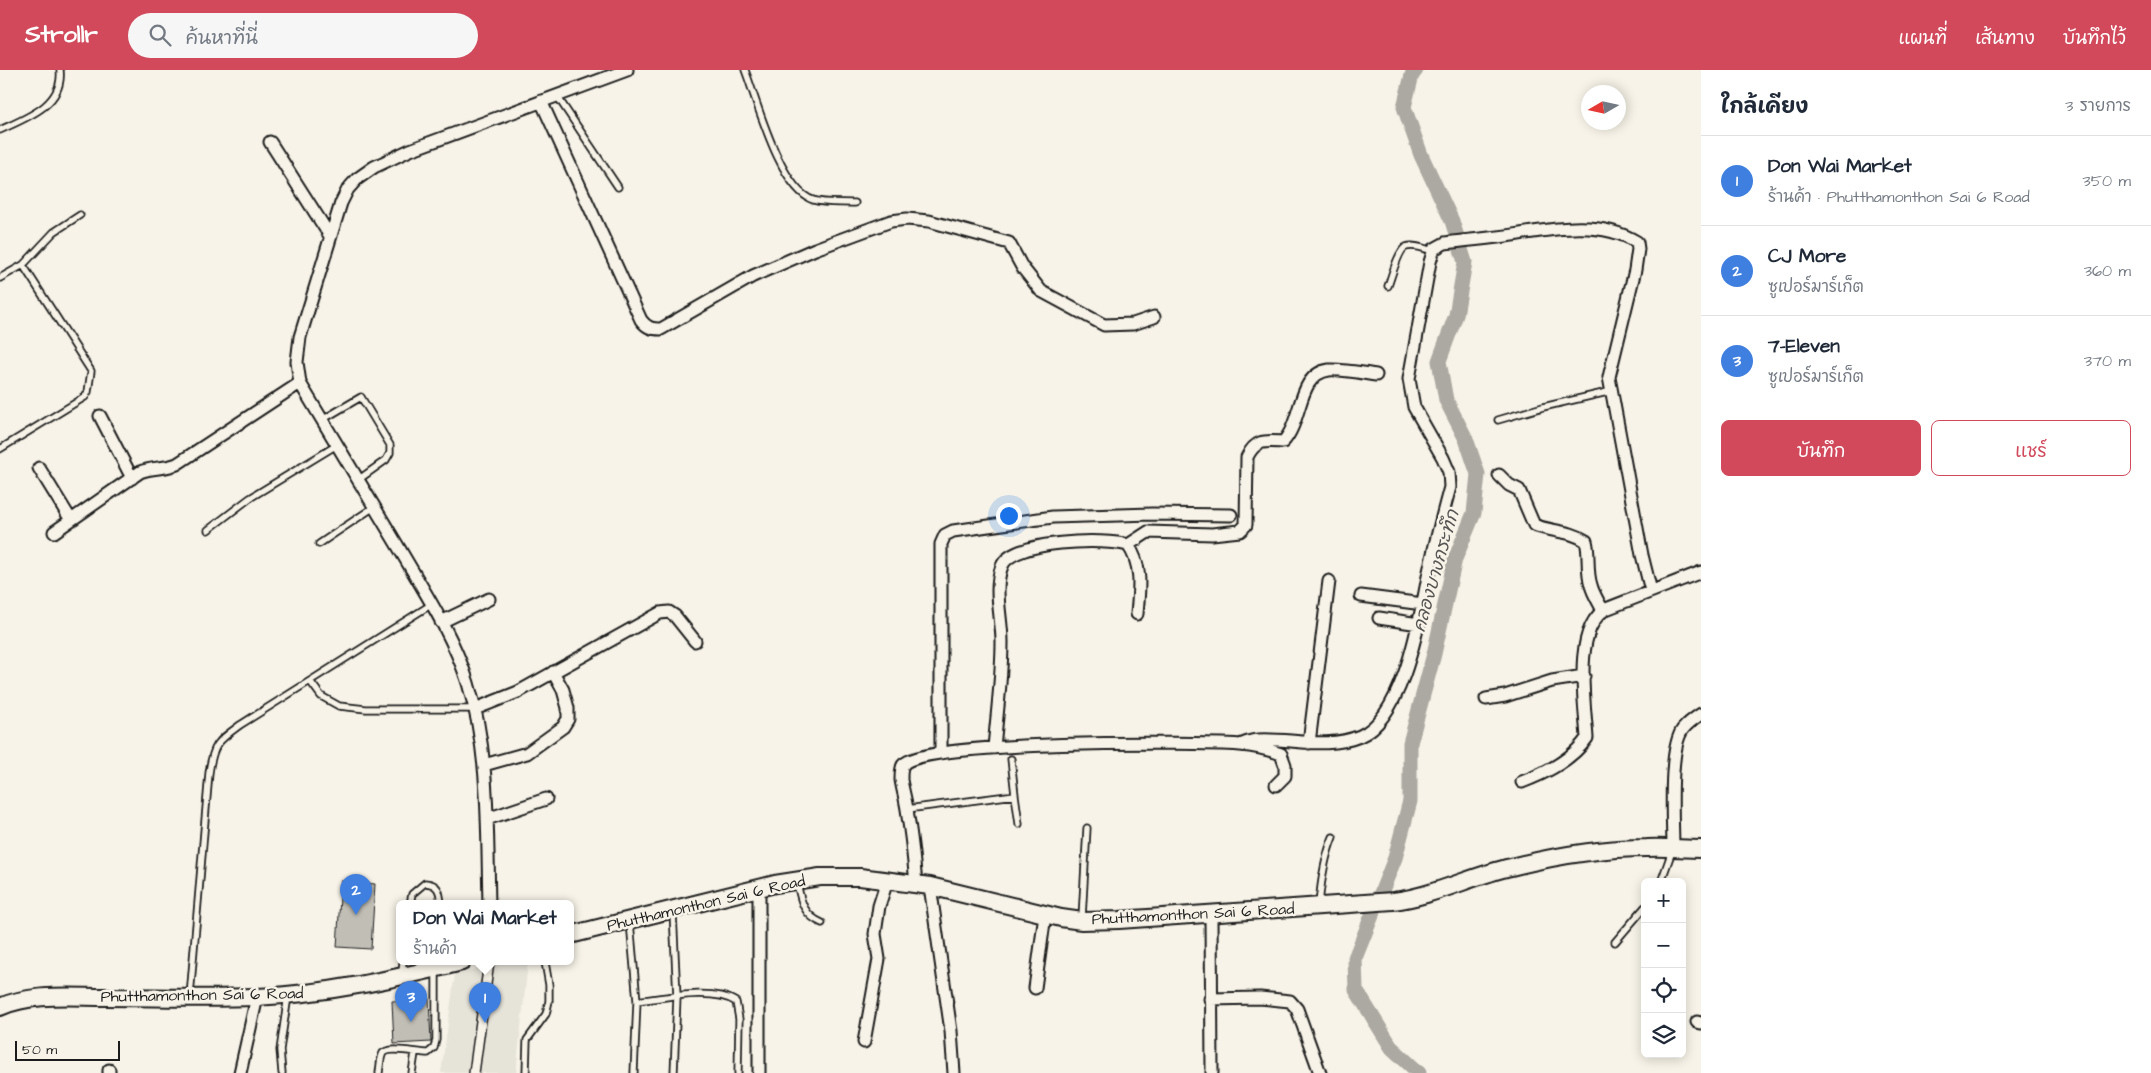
<!DOCTYPE html>
<html lang="th">
<meta charset="utf-8">
<style>
body{margin:0;font-family:"Architects Daughter","Playpen Sans Thai",sans-serif;background:#f6f6f7;color:#1f2937}
.controls{position:absolute;right:15px;bottom:15px;display:grid;overflow:hidden;border-radius:8px;box-shadow:0 2px 12px #0003}
.controls button{width:45px;height:45px;display:grid;place-items:center;padding:0;border:0;border-bottom:1px solid #e0e1e3;background:#fff;color:#1f2937;font:25px sans-serif}
.compass{position:absolute;left:1581px;top:15px;width:45px;height:45px;border-radius:50%;background:#fff;box-shadow:0 2px 12px #0003;rotate:261deg}
.scale{position:absolute;left:15px;bottom:12px;width:105px;box-sizing:border-box;padding-left:5px;border:2px solid #1c1c1c;border-top:0;font-size:14px;line-height:18px;white-space:nowrap;color:#1c1c1c;-webkit-text-stroke:4px #f7f3e8;paint-order:stroke}
.you{position:absolute;left:1008px;top:445px;width:18px;height:18px;margin:-12px;border:4px solid #fff;border-radius:50%;background:#1a73e8;box-shadow:0 0 0 8px #1a73e833}
.badge{display:grid;place-items:center;width:32px;height:32px;border-radius:50%;background:#d1495b;color:#fff;font-size:16px;font-weight:700}
.pin{position:absolute;translate:-50% -41px;filter:drop-shadow(0 1px 2px #0008)}
.pin::after{content:'';position:absolute;top:26px;width:18px;height:15px;background:inherit;clip-path:polygon(0 0,100% 0,50% 100%)}
.popup{position:absolute;left:396px;top:830px;width:178px;height:65px;box-sizing:border-box;display:grid;place-content:center;border-radius:8px;background:#fff;filter:drop-shadow(0 1px 4px #0005);font-size:16px;white-space:nowrap;color:#747a83}
.popup b{font-size:19px;color:#1f2937}
.popup::after{content:'';position:absolute;left:50%;top:100%;margin-left:-10px;border:10px solid transparent;border-top-color:#fff}
.list{margin:0;padding:0;list-style:none}
h2{display:flex;justify-content:space-between;align-items:center;height:65px;margin:0;padding:0 20px;font-size:21px}
h2 small{font-size:16px;font-weight:400;color:#747a83}
.list li{display:grid;grid-template-columns:32px 1fr auto;gap:15px;align-items:center;box-sizing:border-box;height:90px;padding:0 20px;border-top:1px solid #e0e1e3}
.list b{display:block;font-size:19px;white-space:nowrap}
.list p{margin:0;font-size:16px;white-space:nowrap;color:#747a83}
.list em{font-size:16px;font-style:normal;color:#747a83}
.actions{display:flex;gap:10px;padding:15px 20px}
.actions a{flex:1;padding:11px 0;border:1px solid #d1495b;border-radius:8px;text-align:center;font-size:18px;color:#d1495b}
.actions .main{background:#d1495b;color:#fff}
.icon{flex:none;width:28px;height:28px;fill:none;stroke:currentColor;stroke-width:2;stroke-linecap:round;stroke-linejoin:round}
.map{position:relative;flex:none;width:1701px;height:1003px;overflow:hidden}
header{display:flex;align-items:center;gap:30px;box-sizing:border-box;height:70px;padding:0 25px;background:#d1495b;color:#fff}
header strong{font-size:24px}
nav{display:flex;gap:28px;margin-inline-start:auto;font-size:18px}
.search{width:350px;height:45px;background:#f6f6f7;display:flex;align-items:center;gap:12px;box-sizing:border-box;padding:0 18px;border-radius:28px;color:#747a83;font-size:19px}
main{display:flex}
aside{flex:1;background:#fff}
.map>svg:first-child{display:block}
.built{fill:#e6e3d9}
.lines{fill:none;stroke-linecap:round;stroke-linejoin:round}
.canal{stroke:#aca9a2;stroke-width:15}
.building{fill:#c0beb5;stroke:#1c1c1c}
.service-casing{stroke:#1c1c1c;stroke-width:9}
.pedestrian-casing{stroke:#1c1c1c;stroke-width:12}
.minor-casing{stroke:#1c1c1c;stroke-width:15}
.secondary-casing{stroke:#1c1c1c;stroke-width:20}
.service{stroke:#f7f3e8;stroke-width:5.5}
.pedestrian{stroke:#f7f3e8;stroke-width:9}
.minor{stroke:#f7f3e8;stroke-width:11}
.secondary{stroke:#f7f3e8;stroke-width:16}
.labels{text-anchor:middle;dominant-baseline:central;stroke-width:5;stroke-linejoin:round;paint-order:stroke}
.street-label{font-size:16px;fill:#1c1c1c;stroke:#f7f3e8}
.water-label{font-size:18px;font-style:italic;fill:#565452;stroke:#f7f3e8}
</style>
<header>
<strong>Strollr</strong>
<div class="search"><svg class="icon" aria-label="search" viewBox="0 0 24 24"><circle cx="10" cy="10" r="6"/><path d="M15 15l6 6"/></svg>ค้นหาที่นี่</div>
<nav><a>แผนที่</a><a>เส้นทาง</a><a>บันทึกไว้</a></nav>
</header>
<main>
<div class="map">
<svg width="1701" height="1003" viewBox="0 0 1701 1003">
<rect width="100%" height="100%" fill="#f7f3e8"/>
<filter id="ink" filterUnits="userSpaceOnUse"><feTurbulence type="fractalNoise" baseFrequency=".02" numOctaves="2"/><feDisplacementMap in="SourceGraphic" scale="10" xChannelSelector="R" yChannelSelector="G"/><feConvolveMatrix kernelMatrix="1 2 1 2 8 2 1 2 1" color-interpolation-filters="sRGB"/></filter>
<g filter="url(#ink)">
<path class="built" d="M503 892H528L516 1003H441L455 904Z"/>
<g class="lines">
<path class="canal" d="M1416 0 1412 5 1404 37 1421 85 1452 151 1465 192 1456 245 1439 291 1446 330 1466 369 1478 404 1474 443 1455 489 1434 584 1410 673V731L1395 788 1355 888 1356 920 1392 978 1419 1003"/>
</g>
<path class="building" d="M341 811 375 814 371 879 337 877Z
M429 929 431 972 394 974 392 931Z"/>
<g class="lines">
<g class="service-casing">
<path id="service" d="M745 0C757 31 780 119 813 130 825 134 841 132 855 133
M557 26 618 117
M0 60C26 48 64 35 60 0
M23 195 54 162 80 145
M0 208 23 195 91 301 88 322 85 327 0 379
M1388 216C1391 208 1399 179 1406 177 1414 174 1426 179 1433 181
M322 350 361 327 390 375V383L386 390 358 410
M1498 350 1543 337 1612 321
M208 460 250 428 337 375
M319 474 374 437
M310 611 321 626 339 636 366 639H475
M1015 725 1019 754
M907 739 1015 725 1011 689
M1661 812 1672 781
M797 813C801 831 803 845 822 853
M410 834 412 824 425 813C439 814 440 822 441 834
M1319 835C1321 811 1324 789 1333 767
M673 842 677 927 674 1003
M1082 848 1087 758
M630 852 637 931C664 928 713 917 736 932L739 949 738 1003
M1615 872 1645 837
M402 904 403 892
M190 926 209 703C213 674 218 671 240 655L432 534
M282 1003 280 980 288 926
M379 1003C380 997 380 988 383 983 389 976 418 983 428 983L434 978 436 970V900
M412 1003 415 983
M526 1003 527 970 546 944 549 931V915L545 892
M634 1003 637 931"/>
</g>
<g class="pedestrian-casing">
<path id="pedestrian" d="M474 1003 489 892"/>
</g>
<g class="minor-casing">
<path id="minor" d="M541 31 641 250C647 258 652 259 661 259L753 206 815 179 891 151 907 149 929 151 1009 173 1022 197 1041 221 1104 255 1133 254 1154 247
M270 72 330 166
M100 346 132 408
M39 398 71 450
M1499 405 1509 415 1519 420 1534 455C1551 462 1570 460 1586 471 1590 485 1586 500 1591 515 1593 524 1599 532 1603 541
M54 462 140 402C152 397 165 399 177 394L300 313
M1128 475 1148 462 1212 464 1240 461 1246 455 1247 387C1256 369 1265 371 1283 372 1303 351 1297 304 1329 300 1342 299 1362 303 1376 305
M1361 526 1423 534
M1379 548 1419 554
M441 552 489 529
M1486 629 1505 626 1552 611 1584 606
M475 639 518 622 660 543 669 542 675 546 695 571
M1309 673 1329 511
M1240 675C1245 673 1252 670 1258 670 1292 668 1326 680 1360 666 1402 648 1418 557 1426 517 1432 484 1441 450 1450 417L1449 402 1443 388 1414 337 1409 309 1430 192 1434 179 1445 173C1465 170 1485 169 1506 166 1547 160 1599 148 1637 172L1638 179 1635 200 1609 307 1642 485 1651 521
M994 678C997 643 1002 607 1002 572 1002 548 993 519 1002 496 1012 470 1106 468 1128 475 1143 496 1139 520 1137 544
M941 683V474L945 465 953 461 1053 447 1152 444 1231 445
M484 695 527 683 563 657 568 649V638L563 620 553 602
M1522 712C1546 703 1572 690 1587 668 1585 634 1572 559 1606 539L1701 502
M487 749 546 729
M1673 778C1673 753 1668 678 1683 659 1687 654 1695 648 1701 644
M916 814C914 792 912 769 908 747 907 734 903 722 901 710 901 705 901 698 903 695 920 670 1198 672 1240 675 1254 676 1267 679 1281 684L1285 695V706L1276 715
M930 816 951 961 954 1003
M759 818V1003
M489 834C487 761 490 684 468 613 453 565 424 521 399 478 366 423 333 368 300 313L297 292 300 267 341 133 348 119 357 109 374 97 410 80 627 0
M1211 844 1212 1003
M1035 918 1045 845
M1210 929 1260 928 1290 931 1297 939 1320 1003
M1697 952 1701 953
M864 972 879 889 875 864 879 836 887 811
M109 1003V1000
M240 1003 257 927"/>
</g>
<g class="secondary-casing">
<path id="secondary" d="M570 865 775 814 820 807H860L930 816 1061 848 1082 851 1119 850 1393 831C1434 826 1471 806 1511 797 1555 786 1602 778 1647 778 1665 777 1683 779 1701 779
M0 937C32 923 70 927 105 927 155 927 206 929 256 927 326 924 394 909 462 892"/>
</g>
<use href="#service" class="service"/>
<use href="#pedestrian" class="pedestrian"/>
<use href="#minor" class="minor"/>
<use href="#secondary" class="secondary"/>
</g>
</g>
<g class="labels">
<g class="street-label">
<text transform="translate(706 833) rotate(-13)">Phutthamonthon Sai 6 Road</text>
<text transform="translate(1193 844) rotate(-3)">Phutthamonthon Sai 6 Road</text>
<text transform="translate(202 925) rotate(-1)">Phutthamonthon Sai 6 Road</text>
</g>
<g class="water-label">
<text transform="translate(1436 501) rotate(-74)">คลองบางกระทึก</text>
</g>
</g>
</svg>
<div class="controls">
<button>+</button>
<button>−</button>
<button><svg class="icon" aria-label="locate" viewBox="0 0 24 24"><circle cx="12" cy="12" r="6"/><path d="M12 2v4M12 18v4M2 12h4M18 12h4"/></svg></button>
<button><svg class="icon" aria-label="layers" viewBox="0 0 24 24"><path d="M12 4l9 5-9 5-9-5zM3 14l9 5 9-5"/></svg></button>
</div>
<svg class="compass" viewBox="-18 -18 36 36"><path d="M0-13l5 13h-10z" fill="#e53935"/><path d="M0 13l5-13h-10z" fill="#747a83"/></svg>
<div class="scale">50 m</div>
<div class="you"></div>
<div class="pin badge" style="left:485px;top:953px;background:#3f7fe0">1</div>
<div class="popup"><b>Don Wai Market</b>ร้านค้า</div>
<div class="pin badge" style="left:356px;top:845px;background:#3f7fe0">2</div>
<div class="pin badge" style="left:411px;top:952px;background:#3f7fe0">3</div>
</div>
<aside>
<h2>ใกล้เคียง<small>3 รายการ</small></h2>
<ul class="list">
<li><span class="badge" style="background:#3f7fe0">1</span><div><b>Don Wai Market</b><p>ร้านค้า · Phutthamonthon Sai 6 Road</p></div><em>350 m</em></li>
<li><span class="badge" style="background:#3f7fe0">2</span><div><b>CJ More</b><p>ซูเปอร์มาร์เก็ต</p></div><em>360 m</em></li>
<li><span class="badge" style="background:#3f7fe0">3</span><div><b>7-Eleven</b><p>ซูเปอร์มาร์เก็ต</p></div><em>370 m</em></li>
</ul>
<div class="actions"><a class="main">บันทึก</a><a>แชร์</a></div>
</aside>
</main>
